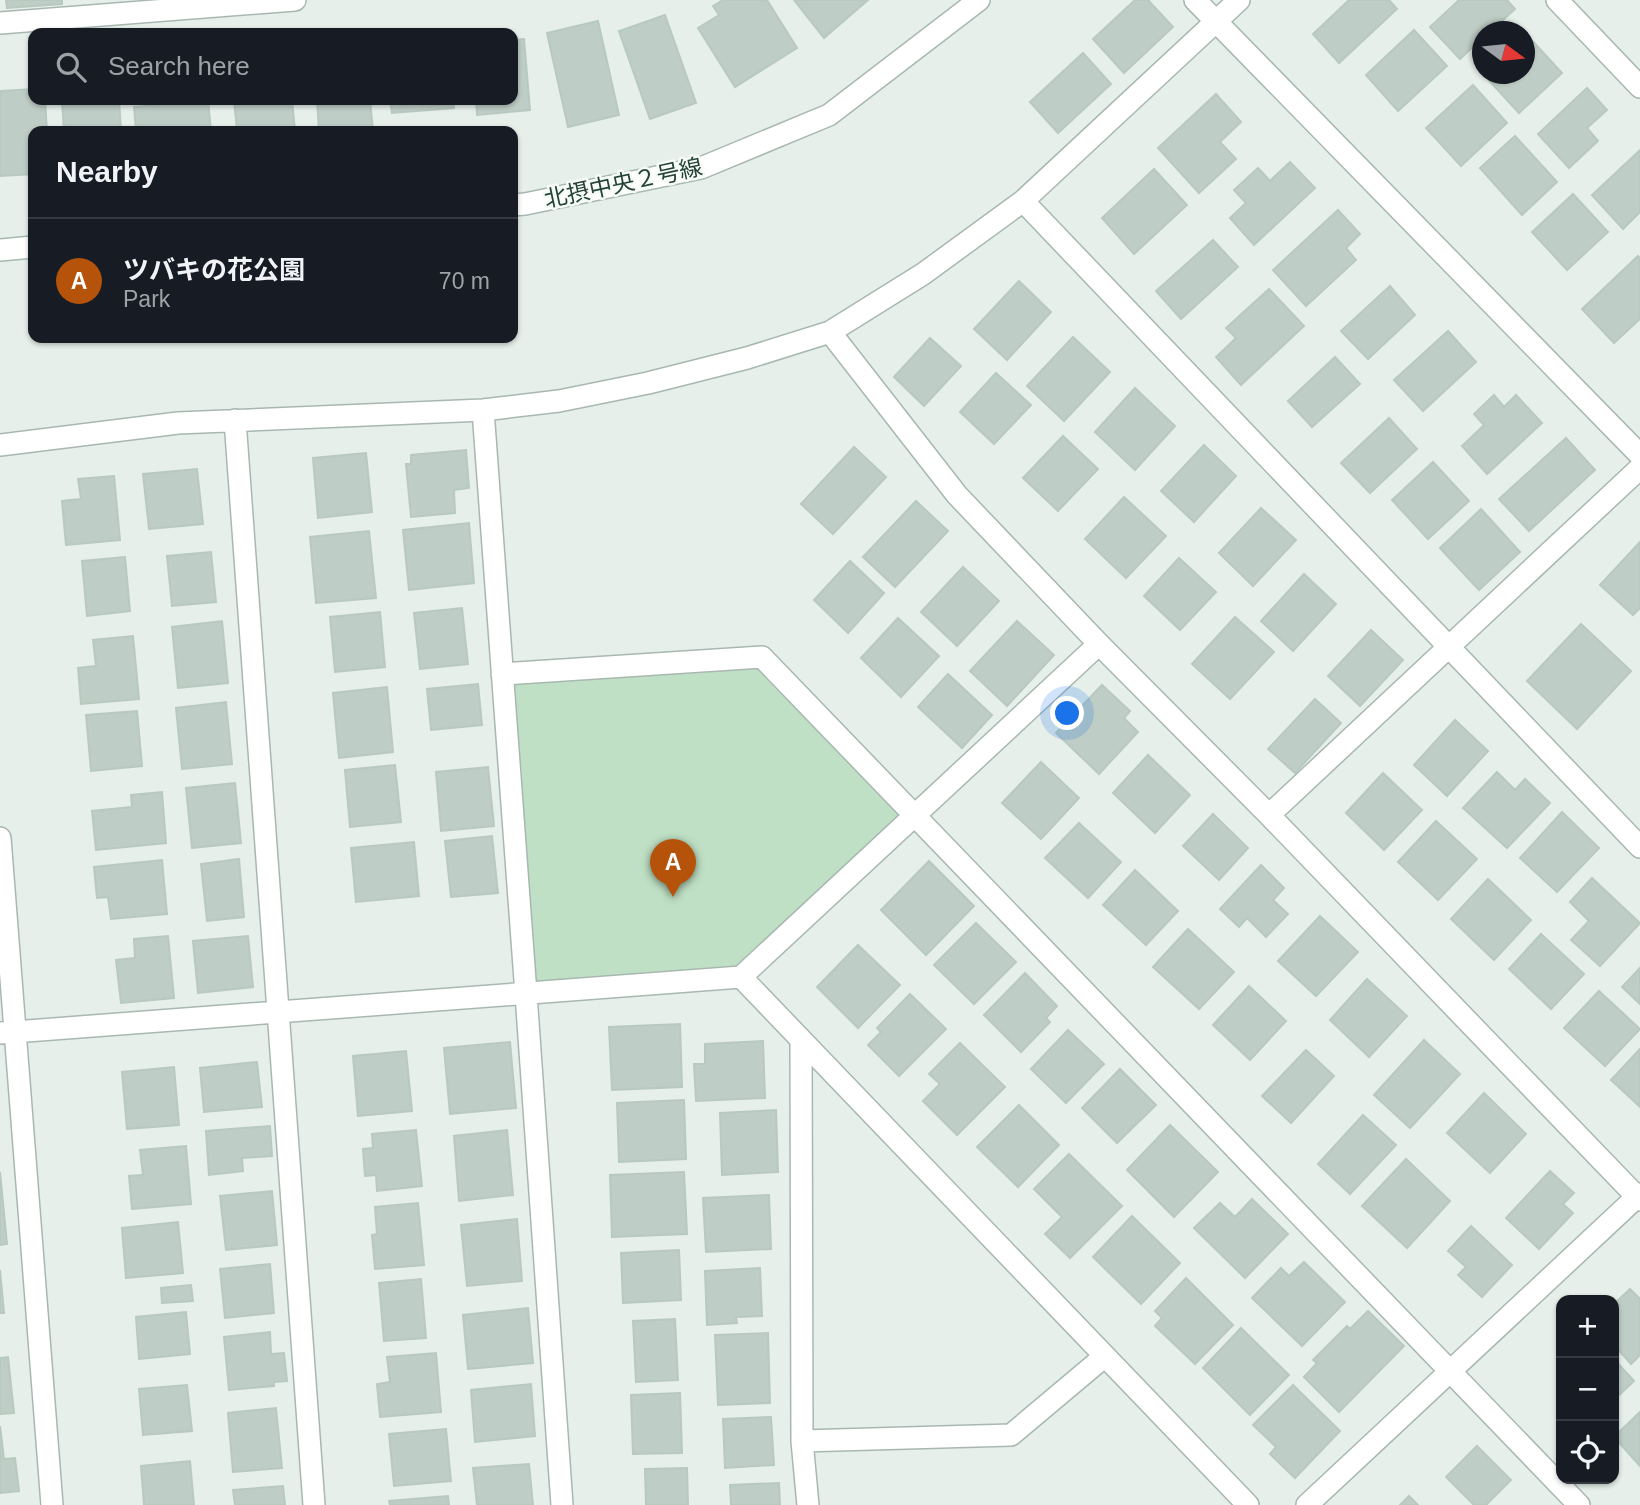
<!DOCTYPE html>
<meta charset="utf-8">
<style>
body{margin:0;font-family:Helvetica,"Noto Sans JP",sans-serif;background:#242831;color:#f1f3f6}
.controls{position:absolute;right:21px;bottom:21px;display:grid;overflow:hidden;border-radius:14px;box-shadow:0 2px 5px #0004}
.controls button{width:63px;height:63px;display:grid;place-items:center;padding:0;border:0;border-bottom:2px solid #363941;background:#171b24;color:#f1f3f6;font:35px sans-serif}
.compass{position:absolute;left:1472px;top:21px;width:63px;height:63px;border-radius:50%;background:#171b24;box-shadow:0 2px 5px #0004;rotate:105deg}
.you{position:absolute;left:1068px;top:714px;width:24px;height:24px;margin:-18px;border:5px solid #fff;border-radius:50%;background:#1a73e8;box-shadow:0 0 0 10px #1a73e833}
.badge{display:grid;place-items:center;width:46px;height:46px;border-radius:50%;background:#b45309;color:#fff;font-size:23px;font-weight:700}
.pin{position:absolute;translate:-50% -58px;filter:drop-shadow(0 2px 4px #0008)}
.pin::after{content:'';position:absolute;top:37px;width:24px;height:21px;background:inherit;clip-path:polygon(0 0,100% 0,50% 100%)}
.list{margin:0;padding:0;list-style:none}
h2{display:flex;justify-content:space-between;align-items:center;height:91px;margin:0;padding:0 28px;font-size:30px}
h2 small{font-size:23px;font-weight:400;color:#9ea1a6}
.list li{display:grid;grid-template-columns:46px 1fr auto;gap:21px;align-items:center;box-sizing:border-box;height:126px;padding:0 28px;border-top:2px solid #363941}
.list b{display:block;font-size:26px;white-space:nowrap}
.list p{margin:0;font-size:23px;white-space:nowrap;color:#9ea1a6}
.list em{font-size:23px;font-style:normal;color:#9ea1a6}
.icon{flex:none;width:38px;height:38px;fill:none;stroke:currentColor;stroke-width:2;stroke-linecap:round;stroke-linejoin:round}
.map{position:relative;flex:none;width:1640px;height:1505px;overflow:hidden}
.search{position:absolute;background:#171b24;box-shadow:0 2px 5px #0004;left:28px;top:28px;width:490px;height:77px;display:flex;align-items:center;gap:18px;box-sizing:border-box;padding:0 24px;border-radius:14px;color:#9ea1a6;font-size:26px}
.panel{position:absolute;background:#171b24;box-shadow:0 2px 5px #0004;left:28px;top:126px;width:490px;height:217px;border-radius:14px}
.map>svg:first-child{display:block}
.green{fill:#bfe0c4}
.building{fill:#becdc5;stroke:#b8c9c0;stroke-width:2}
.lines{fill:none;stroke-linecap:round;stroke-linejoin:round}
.minor-casing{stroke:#a8b8b1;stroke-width:24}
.tertiary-casing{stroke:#a8b8b1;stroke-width:24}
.minor{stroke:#fff;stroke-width:21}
.tertiary{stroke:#fff;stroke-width:21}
.labels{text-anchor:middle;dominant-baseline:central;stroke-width:5;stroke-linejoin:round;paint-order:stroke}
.street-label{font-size:23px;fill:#244237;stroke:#f7fbf8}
</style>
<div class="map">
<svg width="1640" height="1505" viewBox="0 0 1640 1505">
<rect width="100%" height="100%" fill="#e6efea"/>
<path class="green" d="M762 657 915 816 741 977 526 994 502 674Z"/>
<path class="building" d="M6 0H62V4L7 8Z
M723 0H767L797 48 735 87 698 28 719 15 713 6Z
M794 0H868L824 38Z
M1135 0H1148L1173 27 1124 73 1093 39Z
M1349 0H1389L1397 9 1339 63 1313 34Z
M1459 0H1507L1515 9 1490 32H1482V38L1460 59 1430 27Z
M665 15 696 103 650 119 619 31Z
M598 21 619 115 568 127 547 33Z
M1414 30 1447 66 1398 111 1366 75Z
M1526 34 1562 73 1519 113 1483 74H1524V36Z
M524 39 530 110 477 115 476 100H513V40Z
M1083 53 1111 84 1058 133 1030 102Z
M1473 85 1507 123 1461 166 1426 128Z
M1587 88 1607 110 1587 128 1598 141 1569 168 1538 134Z
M33 89V100H45L47 131H33V174L0 176V91Z
M1216 94 1241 122 1220 142 1236 159 1199 193 1158 148Z
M82 100H119L121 131H64L62 101Z
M160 100H208L211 131H136L134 107 160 105Z
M234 100H292L295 131H237Z
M317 100H370L373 131H319Z
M390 100H453L454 108 392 113Z
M1515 136 1557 182 1522 215 1480 168Z
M1640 150V212L1623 229 1592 195Z
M1290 162 1315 188 1254 245 1230 218 1246 203 1234 190 1258 168 1270 181Z
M1154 169 1187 205 1134 254 1102 218Z
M1573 194 1608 232 1567 270 1532 232Z
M1338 210 1360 234 1346 248 1356 260 1306 306 1273 270Z
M1213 240 1238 267 1181 319 1156 291Z
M1638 256 1640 258V319L1614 343 1582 309Z
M1019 281 1051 312 1007 360 974 329Z
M1390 286 1415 315 1368 359 1341 331Z
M1269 289 1304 326 1241 385 1216 357 1236 338 1226 328Z
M1448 331 1476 362 1423 411 1394 380Z
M1073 337 1110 372 1064 421 1027 386Z
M930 338 961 366 924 406 894 377Z
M1335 357 1360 384 1312 427 1288 401Z
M996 373 1031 405 994 444 960 412Z
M1135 388 1175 426 1135 470 1095 432Z
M1494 395 1504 407 1516 395 1542 423 1487 474 1462 446 1484 425 1474 414Z
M1389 418 1417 449 1370 493 1341 463Z
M1063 436 1098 469 1058 511 1023 478Z
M1566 438 1595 470 1529 531 1499 499Z
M1204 445 1236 476 1194 522 1161 491Z
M854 447 886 477 833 534 801 504Z
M466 450 469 488 454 490 455 513 411 517 406 464H411V455Z
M366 453 372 512 318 518 313 458Z
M1433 462 1469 501 1428 539 1392 500Z
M197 469 203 524 149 529 143 474Z
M114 476 120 540 66 545 62 501 81 499 78 479Z
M1124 497 1166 536 1126 578 1085 539Z
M916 501 948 531 895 587 863 557Z
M1261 508 1296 540 1253 586 1219 553Z
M1481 509 1520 552 1479 590 1440 548Z
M469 523 474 583 409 590 403 530Z
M369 531 376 598 316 603 310 537Z
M1640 542V608L1633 615 1600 585Z
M211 552 216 602 172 606 167 556Z
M125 557 130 611 87 616 82 561Z
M1179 558 1216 592 1180 630 1144 596Z
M850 561 884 593 848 633 814 600Z
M963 567 999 601 957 646 921 612Z
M1304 574 1336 604 1293 651 1261 621Z
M462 608 468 664 420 669 414 613Z
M380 612 385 667 335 672 330 617Z
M1235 617 1274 652 1230 699 1192 664Z
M898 618 939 656 901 697 861 658Z
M222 621 228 683 178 688 172 627Z
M1017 621 1054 655 1007 706 970 671Z
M1581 624 1631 671 1577 729 1527 681Z
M1371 630 1403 660 1360 706 1328 676Z
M133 636 139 699 81 704 78 668 96 666 93 640Z
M948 674 992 715 962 748 918 707Z
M478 684 482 725 431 730 427 689Z
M1102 685 1130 711 1124 718 1138 732 1099 774 1056 733Z
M387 687 393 752 339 758 333 693Z
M1315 699 1341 723 1295 773 1268 749Z
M226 702 232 764 182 769 176 708Z
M137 711 142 766 91 771 86 715Z
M1455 720 1488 751 1447 796 1414 765Z
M1148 755 1190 795 1155 833 1113 793Z
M1041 762 1079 798 1041 839 1002 803Z
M395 765 401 822 350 827 345 770Z
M488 767 494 826 441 831 436 772Z
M1497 772 1515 790 1525 779 1550 803 1507 848 1463 808Z
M1383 773 1422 810 1384 850 1346 813Z
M235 783 241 843 192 848 186 788Z
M162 792 166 843 96 850 92 811 132 807 131 795Z
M1562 812 1599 848 1557 892 1520 858Z
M1213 814 1248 848 1219 880 1183 846Z
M1436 821 1477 859 1438 900 1398 862Z
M1079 823 1121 862 1088 898 1045 858Z
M492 836 498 893 451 897 445 841Z
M414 842 419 896 356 902 351 848Z
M239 859 244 917 207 921 201 864Z
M162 860 167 914 111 919 108 897 97 898 94 867Z
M929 861 974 906 926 955 881 910Z
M1261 865 1284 888 1273 900 1288 914 1266 937 1247 918 1239 927 1220 909Z
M1135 870 1178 911 1146 945 1103 905Z
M1592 878 1640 923 1600 966 1571 940 1589 921 1570 902Z
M1488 879 1531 920 1494 960 1451 919Z
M1320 916 1358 952 1316 996 1278 961Z
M976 923 1016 962 974 1004 934 965Z
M1188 929 1234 972 1199 1009 1153 967Z
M1541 934 1584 974 1551 1009 1509 969Z
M168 936 174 998 121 1003 116 960 135 958 134 939Z
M248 936 253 987 198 993 193 941Z
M858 945 900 985 858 1028 817 987Z
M1640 968V1004L1622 987Z
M1025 973 1057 1006 1046 1018 1050 1022 1021 1052 984 1015Z
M1367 979 1407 1016 1369 1057 1330 1020Z
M1249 986 1286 1021 1250 1060 1213 1025Z
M1599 991 1640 1029 1605 1066 1564 1028Z
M910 994 946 1029 899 1076 868 1045 881 1032 877 1028Z
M680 1024 682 1087 612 1090 609 1027Z
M1068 1030 1104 1064 1066 1103 1031 1069Z
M1424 1040 1460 1074 1410 1128 1374 1095Z
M763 1041 765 1098 696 1101 694 1064H705V1044Z
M510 1042 516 1108 450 1114 444 1048Z
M960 1043 1005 1087 957 1135 923 1101 940 1084 929 1074Z
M1640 1049V1107L1611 1080Z
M1306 1050 1334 1076 1291 1123 1262 1096Z
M406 1051 412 1111 358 1116 353 1056Z
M257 1062 262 1107 204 1112 200 1068Z
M174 1067 179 1125 127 1129 122 1072Z
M1120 1069 1156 1105 1117 1143 1082 1108Z
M1484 1093 1526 1134 1490 1173 1447 1133Z
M684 1100 686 1159 619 1162 617 1103Z
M1019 1105 1059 1145 1018 1187 977 1147Z
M776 1110 778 1172 722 1175 720 1113Z
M1363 1115 1396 1145 1350 1194 1318 1164Z
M1170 1125 1218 1172 1174 1217 1127 1170Z
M270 1126 272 1156 242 1158 243 1171 209 1175 206 1131Z
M416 1130 422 1186 377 1191 376 1175 365 1176 363 1149 373 1148 372 1134Z
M507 1130 513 1195 459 1201 454 1136Z
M186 1146 191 1204 132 1209 129 1176 143 1175 140 1150Z
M1069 1154 1122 1206 1070 1258 1045 1234 1062 1217 1034 1189Z
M1406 1159 1450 1201 1407 1248 1362 1206Z
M1550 1171 1574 1193 1563 1204 1573 1213 1539 1249 1506 1218Z
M0 1172 7 1244 0 1245Z
M684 1172 687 1234 612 1237 610 1175Z
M272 1191 277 1245 226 1250 220 1196Z
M769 1195 771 1249 706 1252 703 1198Z
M1252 1199 1288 1234 1245 1278 1194 1228 1220 1203 1235 1217Z
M418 1203 424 1265 375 1269 372 1235 377 1234 375 1207Z
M1132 1216 1180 1263 1141 1304 1093 1257Z
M517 1219 522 1281 467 1286 461 1225Z
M178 1222 183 1273 126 1278 122 1228Z
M1471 1226 1512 1265 1482 1297 1458 1275 1466 1267 1448 1251Z
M679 1250 681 1300 623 1303 621 1253Z
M1304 1262 1345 1302 1302 1346 1252 1298 1281 1268 1289 1276Z
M270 1264 274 1313 225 1318 220 1269Z
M760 1268 762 1316 736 1317 737 1323 707 1325 705 1271Z
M0 1270 4 1313H0Z
M1186 1278 1233 1325 1195 1364 1155 1326 1162 1318 1155 1311Z
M421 1279 426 1338 384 1341 379 1283Z
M191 1285 193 1301 162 1303 161 1288Z
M1630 1289 1640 1299V1355L1631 1364 1614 1345V1304Z
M528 1308 533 1363 468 1369 463 1315Z
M1368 1311 1404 1346 1339 1412 1304 1377 1317 1363 1313 1360 1347 1326 1350 1329Z
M186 1312 190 1354 139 1359 136 1317Z
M675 1319 678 1380 636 1382 633 1321Z
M1241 1328 1289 1375 1250 1415 1203 1368Z
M270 1332 271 1354 284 1353 287 1381 274 1382V1386L229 1390 224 1337Z
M768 1333 770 1403 718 1405 715 1335Z
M436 1353 441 1412 380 1417 377 1384 390 1382 387 1357Z
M8 1357 14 1413 0 1414V1358Z
M1614 1359 1634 1381 1614 1400Z
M531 1384 535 1436 475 1442 471 1390Z
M187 1385 192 1431 143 1435 139 1389Z
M1293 1385 1340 1431 1295 1478 1270 1454 1276 1447 1253 1425Z
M680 1393 682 1453 633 1454 631 1395Z
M276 1408 282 1468 233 1472 228 1413Z
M1640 1412V1466L1614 1437Z
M771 1417 774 1465 725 1468 723 1419Z
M0 1426 4 1459 15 1458 19 1491 0 1493Z
M446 1429 451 1481 394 1486 389 1434Z
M1477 1446 1511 1480 1486 1505H1474L1446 1477Z
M190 1461 194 1505H144L141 1466Z
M529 1464 533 1505H477L473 1468Z
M687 1468 688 1505H646L645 1469Z
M779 1483 780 1505H731L730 1485Z
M283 1486 285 1505H235L233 1490Z
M448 1496 449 1505H390L389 1501Z
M1409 1496 1418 1505H1400Z"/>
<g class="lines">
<g class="minor-casing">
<path id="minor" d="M1195 0 1640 455
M1557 0 1640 87
M0 23 295 0
M1023 201 1640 847
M830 332 957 495 1099 644 1269 815 1640 1200
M483 410 526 994 562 1505
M235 420 314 1505
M0 445 178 423 483 410 559 401 648 383 747 358 830 332 923 274 1023 201 1239 0
M502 674 762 657 1579 1505
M1269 815 1640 468
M0 838 52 1505
M741 977 1248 1505
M0 1033 741 977 1099 644
M801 1040 802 1441 808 1505
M802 1441 1011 1435 1105 1356
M1307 1505 1640 1194"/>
</g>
<g class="tertiary-casing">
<path id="tertiary" d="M513 205 525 204 701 168 829 115 979 0
M0 250 33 247"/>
</g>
<use href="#minor" class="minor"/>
<use href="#tertiary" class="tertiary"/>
</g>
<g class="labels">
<g class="street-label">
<text transform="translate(623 183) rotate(-12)">北摂中央２号線</text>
</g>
</g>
</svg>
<div class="controls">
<button>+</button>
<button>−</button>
<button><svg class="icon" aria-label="locate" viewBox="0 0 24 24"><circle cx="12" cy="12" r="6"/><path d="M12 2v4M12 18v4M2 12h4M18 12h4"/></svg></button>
</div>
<svg class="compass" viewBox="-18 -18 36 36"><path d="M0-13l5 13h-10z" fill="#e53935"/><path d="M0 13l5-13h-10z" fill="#9ea1a6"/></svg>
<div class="you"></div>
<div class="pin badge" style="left:673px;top:897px">A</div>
<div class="search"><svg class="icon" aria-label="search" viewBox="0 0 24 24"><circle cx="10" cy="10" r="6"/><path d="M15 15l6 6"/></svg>Search here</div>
<section class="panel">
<h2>Nearby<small></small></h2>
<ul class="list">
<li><span class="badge">A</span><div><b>ツバキの花公園</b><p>Park</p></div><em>70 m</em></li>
</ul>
</section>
</div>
